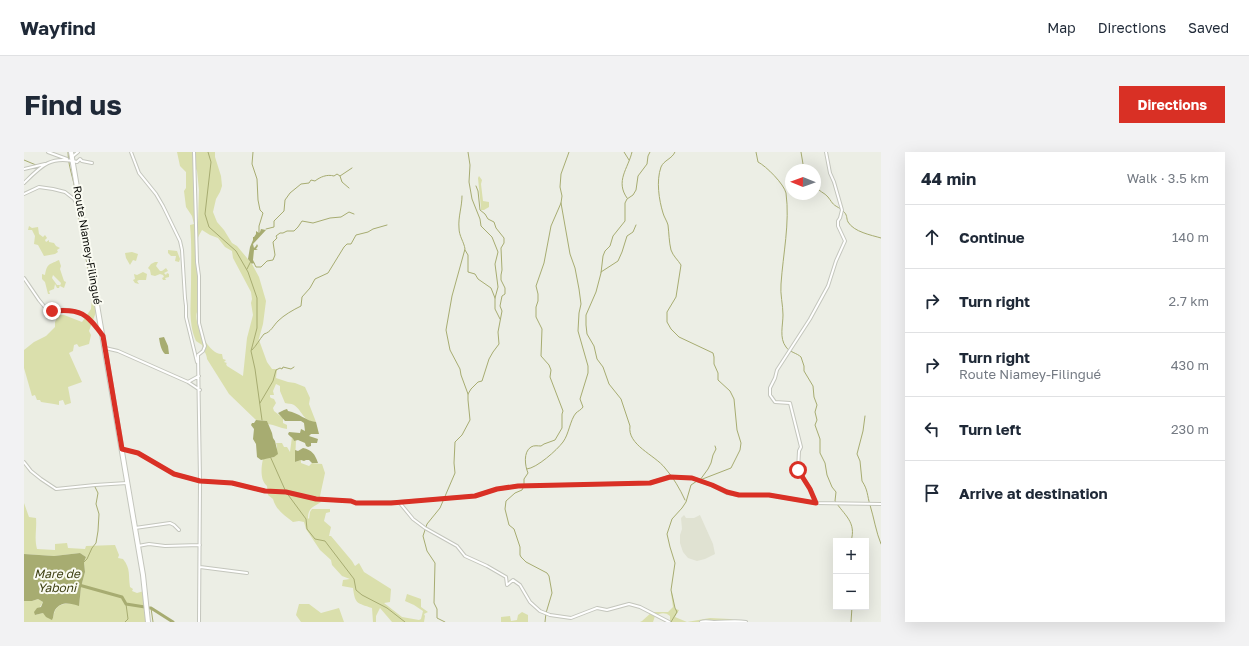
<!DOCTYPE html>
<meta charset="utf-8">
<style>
body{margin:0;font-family:"Golos Text",sans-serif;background:#f2f2f3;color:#1f2937}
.controls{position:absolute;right:12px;bottom:12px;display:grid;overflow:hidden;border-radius:0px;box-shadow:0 4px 16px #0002}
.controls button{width:36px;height:36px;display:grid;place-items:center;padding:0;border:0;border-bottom:1px solid #e0e1e3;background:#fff;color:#1f2937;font:20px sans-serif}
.compass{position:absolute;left:761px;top:12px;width:36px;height:36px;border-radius:50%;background:#fff;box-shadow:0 4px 16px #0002;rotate:271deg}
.stop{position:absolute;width:12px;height:12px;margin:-9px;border:3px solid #d93025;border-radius:50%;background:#fff}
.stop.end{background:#d93025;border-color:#fff;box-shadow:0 1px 4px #0008}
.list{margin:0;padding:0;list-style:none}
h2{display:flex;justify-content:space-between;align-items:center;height:52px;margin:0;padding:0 16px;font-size:17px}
h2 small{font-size:13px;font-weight:400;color:#747a83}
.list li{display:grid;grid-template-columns:26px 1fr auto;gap:12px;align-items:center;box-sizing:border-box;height:64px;padding:0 16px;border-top:1px solid #e0e1e3}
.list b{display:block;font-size:15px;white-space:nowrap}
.list p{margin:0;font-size:13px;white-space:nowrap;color:#747a83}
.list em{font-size:13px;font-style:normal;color:#747a83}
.icon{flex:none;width:22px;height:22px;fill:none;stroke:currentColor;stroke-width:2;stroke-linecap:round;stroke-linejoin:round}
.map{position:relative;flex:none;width:857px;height:470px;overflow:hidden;border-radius:0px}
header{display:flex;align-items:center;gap:24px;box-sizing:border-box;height:56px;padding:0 20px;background:#fff;border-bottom:1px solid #e0e1e3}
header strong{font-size:19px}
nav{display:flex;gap:22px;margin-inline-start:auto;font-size:14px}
.intro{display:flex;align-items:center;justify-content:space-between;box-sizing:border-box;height:96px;padding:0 24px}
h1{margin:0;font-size:28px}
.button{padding:10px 18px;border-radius:0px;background:#d93025;color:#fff;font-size:14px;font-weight:700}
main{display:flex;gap:24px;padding:0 24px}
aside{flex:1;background:#fff;border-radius:0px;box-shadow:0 4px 16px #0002}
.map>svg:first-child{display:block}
.built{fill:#e0e2d2}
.green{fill:#dadfac;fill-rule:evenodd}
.water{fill:#a7ac71}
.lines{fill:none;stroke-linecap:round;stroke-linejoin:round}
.stream{stroke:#a7ac71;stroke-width:1}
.river{stroke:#a7ac71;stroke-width:3}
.street-casing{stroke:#c4c6bd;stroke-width:4}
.primary-casing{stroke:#c4c6bd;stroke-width:6}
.street{stroke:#fff;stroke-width:2}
.primary{stroke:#fff;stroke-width:4}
.route{stroke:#d93025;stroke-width:5}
.labels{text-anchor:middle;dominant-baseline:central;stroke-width:4;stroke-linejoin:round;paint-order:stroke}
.street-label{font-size:11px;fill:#0b0c09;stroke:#fafbf2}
.water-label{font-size:12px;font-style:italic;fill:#3f4114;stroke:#fafbf2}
</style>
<header>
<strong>Wayfind</strong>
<nav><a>Map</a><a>Directions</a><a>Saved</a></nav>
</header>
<div class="intro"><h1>Find us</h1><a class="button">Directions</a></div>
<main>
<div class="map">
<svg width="857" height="470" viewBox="0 0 857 470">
<rect width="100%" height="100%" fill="#eceee5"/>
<path class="built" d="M660 363 662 366H670L676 363 689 392 691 402 681 407 673 409 664 406 659 400 656 391V383L658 377 657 366Z"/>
<path class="green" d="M153 0H191V5L197 24 198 34 196 40 192 47 189 60 193 70 200 78 208 91 213 94 228 112 235 125 242 149 239 172 234 190 235 188 243 210 248 217H253L252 226 264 230 271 231 281 235 286 246 285 252 292 270C278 269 279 259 270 253 267 251 264 252 261 251L256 239V234L252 232 249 239 250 243H246V245L247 246 250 247 252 251 249 256 250 259 259 266V271L263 273V277C256 276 251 273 244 272L243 269 232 268 205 242 183 207C183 202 179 198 178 193L172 189C164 171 167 151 167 132 167 112 168 93 166 73L170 72 168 64 162 55 160 39 162 36V20L156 14ZM172 17 173 19 175 38 174 70 171 72 169 22 170 18ZM178 78 186 83 194 86 201 95 208 99 209 106 227 140 228 147 227 151 229 163 223 186 219 224 203 214 202 212 203 211 200 210 202 208 199 207 198 202C185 203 169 171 173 160V130C175 124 172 118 172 112 170 100 171 89 178 78Z
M455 24 458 28 457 32 459 49 465 50V55L460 58H457V56L454 26Z
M5 74 8 76 14 75 15 82 19 85 21 83 23 86 21 88 22 90 25 88V90L30 91 32 94 36 96 33 98 34 100 31 102 20 104 14 93 10 92 11 84 8 78H4Z
M144 98 153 99 156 107 155 110 151 109 152 104H147L144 101Z
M108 100 114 102 112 109 109 108 106 113 102 106 101 101Z
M35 108 37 114 36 117 40 129 42 130 40 136 36 134 37 131 29 123 28 126 33 133H36L35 136H33L31 132 30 137 25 139 26 142H24L21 130 18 127V122L21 123C23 112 24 113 35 108Z
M131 110H134L132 114 136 119H138L142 116 144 119 140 121 142 123 143 121 145 122V125L141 126 142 128H139L138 126 140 125 139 123 136 122 131 124 127 123 126 118 124 116 127 112Z
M119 120 123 122 122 128H115L113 129 115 132 111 131 109 128 111 127 110 122 113 123Z
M68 145H70L72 160 65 179 67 183 65 192 55 195 53 192 50 193 49 199 45 201 58 230 44 235 47 251 41 253 39 248 35 249V253L30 252 17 250 16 248H13L11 243 8 244 0 216V198L10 190 22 184 31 175V170L34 163H40L58 170 67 157Z
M268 285 270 289 272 288 271 310 277 308V311L285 314 288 311 298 312 301 321 296 344 297 350C289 355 284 356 284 366L285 367 286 360 288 357H306V360L302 361 300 369 307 375 305 384H307L328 409 331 414 335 411 340 420 367 437 366 450 360 451 378 465 395 468 397 467 399 459 390 453 381 449 383 442 397 447V455L404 460 400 462 401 464 400 470H368L356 456 352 464V470H349L348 456C333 451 331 452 329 436L318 434 319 428 326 427 318 424 308 413 307 408 296 398 282 377 280 370 275 369 269 370C260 363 252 358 249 347L244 343 243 334C236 328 237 316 239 307L250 305 253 295 252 291H258L260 295H263L266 300Z
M0 351 5 365 12 366C13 377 10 386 13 397L31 398V392L43 391 44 396 61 397 62 394 91 393 95 403 94 406 99 407C107 417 104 423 106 435L109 437 108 439 113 441 120 439 123 470H0V449H8L14 447 19 450 11 463 19 461 29 466C31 450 43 450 55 453L57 435 61 420 60 410 62 405 56 401 30 404 0 402Z
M647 441H648L651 457 655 458 651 465 663 470H646V464C641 460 636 461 631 464L629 470H616L618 469 628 460H644L649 455Z
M275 452H285L297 461 315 456 320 470H277L272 463Z
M498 460 504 463V470H477V465L486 464 487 469 493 468 494 463Z
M686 466 706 467 718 470H663Z"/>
<path class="water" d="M237 77 242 78 229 92 230 96 232 94 233 92 234 94 232 97 234 98H230L229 108 231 112 229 111 228 112 224 107 226 95 229 88V85H230L232 82V79L235 81 236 80Z
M140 185 144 194 145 202H141C137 198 136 192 135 186Z
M263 257 264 259C275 261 282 269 292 270L295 282H287L285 284 294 287 293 291H287V294L284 295 282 294 281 291 274 288 270 289C269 285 266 285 264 282L265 280 276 281 277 277 281 279 280 271 277 269H261L254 261 260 258Z
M232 268 243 269 248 281 249 286 251 289 254 302 250 305 237 308 233 305 232 292 229 287 230 277 227 273 228 271H230Z
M279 296C288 298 291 302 294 311H288L285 308H282L280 309 277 308 271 310V298L274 299Z
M56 401 62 405 60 410 61 420 57 435 55 454C46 451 37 449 31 458 29 461 30 465 28 468L22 465 19 461 11 463 10 460 13 456 17 455 19 450 14 447 8 449H0V402L30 404Z"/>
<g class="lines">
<path class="stream" d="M44 0C44 17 52 31 52 48
M184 0 187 10 181 62 185 75 212 99 224 120 233 146V176L227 199 231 217 238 268
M229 0 228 12 233 27 234 48 236 58 239 61 235 74V82
M444 0 446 13 445 30 448 47 456 67 457 74 468 85 474 100 471 112 474 135 471 146V157L476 167
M600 0 605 8
M626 0 624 4 623 12 614 24 612 38 609 43 603 47 601 51V69L589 84 586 94 581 99 579 104 577 121 572 140 562 163V173L563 182 570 194 573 207 579 215 585 232 597 247 606 274C603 293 631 303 641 316 649 325 656 337 661 348
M651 0C648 7 640 8 637 15 632 29 635 48 639 61 640 65 643 69 644 73 645 81 645 90 647 98 649 104 654 108 657 113L652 145 643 160V170L647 177 655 185 689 201 690 205V212L694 221V228L706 239 710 247 713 278 717 291 716 298 707 316 676 328
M732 0 734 10C742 14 760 32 762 41 766 71 759 102 757 132 756 142 759 153 759 163 759 173 755 186 762 195 765 200 773 201 777 205L780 214V219L789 234 790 245 793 253 791 260 793 268 791 273 796 287V301L801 311 803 323 808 335 812 340 811 349C820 363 833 370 827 389
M777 0 780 18
M0 8 12 13
M316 24 318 30 325 36
M791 34C794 39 801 41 804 45 810 53 808 52 817 57
M438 44C438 55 434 65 435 76 435 84 440 90 441 97L428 144 422 178 426 198 436 217 437 223 444 242
M603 46C591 29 604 17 608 0
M52 51 69 145
M819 59C824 63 822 66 824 70 830 80 847 83 857 86
M242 77 250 75V69L260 59 261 48 266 41 277 32 285 31 287 28 291 29C296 25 303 22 310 24L313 22 316 24 328 16
M441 98 444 103V120L451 122 454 127 467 136 471 146
M230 111 232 115H237L243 109 249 108 251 103 249 90 253 86 252 84 256 81H259L263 79H270L274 75 278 69 289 71 306 66 317 65 325 60 330 62
M223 117 227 109
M577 120 594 109 598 100 603 84 609 80 612 73
M228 198C233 193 235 188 240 182 247 180 249 174 254 169 260 163 269 158 277 154L278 145 286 136 291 127 304 121 320 95 323 92H327L332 83 344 80 349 77 363 73
M236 251 249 229 252 218 256 216 258 217 259 215 267 217 270 215
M841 264 839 279 833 302 836 309 838 329C844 338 843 343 846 353 850 366 852 380 857 392
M246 304 262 340 282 367 283 377 291 387 301 389 304 393 330 427 332 438 338 443 363 456 381 470
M503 317C513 316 533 298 539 290 545 282 546 268 552 261 554 259 557 258 559 255L556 247 564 221V214L554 179 555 161 557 152 555 137 551 116 546 102 537 51
M676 328 684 317 687 311 689 303 692 297 691 294
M60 410 63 407 68 396 72 391 74 379 75 362 72 352 74 341 71 335
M127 456 129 470
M101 470 104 467 102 452
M421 470 413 466V457L410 451 411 411 403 399 399 384 403 372 416 356 431 321 430 311 431 290 438 283 446 268 444 248V242L447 237 454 230 458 229 465 207 469 200 475 192 474 180 478 159 476 154 478 144 481 142V136L477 128V123L478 118 477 96 480 91V86L472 76 470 70 464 67 461 62 456 58 454 39 452 34
M521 470 522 461 528 441 525 424 523 421 502 410 497 405 496 403V395L490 377 485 373 481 357 482 349 491 341 498 338 500 334V327L504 321C501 314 499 300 507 295 510 293 514 294 517 294L520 292 531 288 538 276V262L539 259 526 225 527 218 525 213 517 204 518 177 512 165V155L514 149V142L512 134 520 111 527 74 537 51 538 44 536 35 537 22 545 0
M647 470 653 460 651 456 647 438 651 411 646 395 643 382 648 367 658 356 662 350 667 333 673 329
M827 470 828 455"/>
<path class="river" d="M55 433 98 445 102 452 121 455
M125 456H127L149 470"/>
<g class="street-casing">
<path id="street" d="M24 0 43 7
M107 0 115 21 132 42 139 54 156 89 158 98 161 146 162 154V165L173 210
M170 0 173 110 175 124V171L181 194 179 199 174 203 176 329 175 470
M48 5 54 0
M0 17 21 12
M0 31C17 14 27 3 53 10L56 7 58 9 68 11
M0 42 15 35 29 37 41 40 50 47 55 56
M0 126 15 148 24 159C30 159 37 157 43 158 59 159 68 168 76 180
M81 196 94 199 164 230 176 238
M164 230 175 224
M98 297 114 301 150 322 176 329 208 331 241 339 262 340 292 347 327 349 332 351 375 350 389 367 401 376 433 394 441 404 463 414 482 425 483 433 489 428 496 433 506 450 516 459 526 463 547 466 573 456 583 458 605 452 616 455 645 470
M0 310 7 319 17 327 32 337 71 333 103 331
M375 350 451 344 473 337 494 334 626 331 645 325 668 326 688 333 703 341 715 343H745L792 351 857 352
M792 351 786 337 774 318 775 299 777 295 766 251 751 250 746 243V236L751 226 753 218 786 167 804 134 812 109 821 89 814 74V69L816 66 818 58 810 30 806 21 802 0
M111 376 146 371 150 373 155 378
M114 394 125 392 141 394 176 393
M176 415 223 421
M677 470C682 468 685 470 690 470 701 470 711 468 722 470"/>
</g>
<g class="primary-casing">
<path id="primary" d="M47 0 119 423 124 470"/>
</g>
<use href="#street" class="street"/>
<use href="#primary" class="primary"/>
</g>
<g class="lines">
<path class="route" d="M28 159C57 156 63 162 79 184L98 297 114 301 150 322 176 329 208 331 241 339 262 340 292 347 327 349 332 351H367L451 344 473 337 494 334 626 331 646 325 668 326 688 333 703 340 715 343H745L792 351 786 337 774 318"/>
</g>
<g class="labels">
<g class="street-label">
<text transform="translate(64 93) rotate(80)">Route Niamey-Filingué</text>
</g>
<g class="water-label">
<text x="33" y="421">Mare de<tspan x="33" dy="14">Yaboni</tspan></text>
</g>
</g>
</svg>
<div class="controls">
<button>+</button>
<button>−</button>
</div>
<svg class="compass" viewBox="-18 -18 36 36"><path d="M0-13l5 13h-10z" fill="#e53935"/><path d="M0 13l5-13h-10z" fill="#747a83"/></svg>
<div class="stop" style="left:774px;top:318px"></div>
<div class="stop end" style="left:28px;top:159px"></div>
</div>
<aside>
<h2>44 min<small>Walk · 3.5 km</small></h2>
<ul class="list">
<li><svg class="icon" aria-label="ahead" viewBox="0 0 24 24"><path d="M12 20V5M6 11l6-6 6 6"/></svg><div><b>Continue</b></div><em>140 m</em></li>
<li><svg class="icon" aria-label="right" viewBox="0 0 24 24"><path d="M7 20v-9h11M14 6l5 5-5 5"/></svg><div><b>Turn right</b></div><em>2.7 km</em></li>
<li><svg class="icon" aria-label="right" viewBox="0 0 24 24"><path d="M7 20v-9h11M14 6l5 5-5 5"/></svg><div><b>Turn right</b><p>Route Niamey-Filingué</p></div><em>430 m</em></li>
<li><svg class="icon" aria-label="left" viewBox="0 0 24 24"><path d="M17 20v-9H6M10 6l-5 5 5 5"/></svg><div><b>Turn left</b></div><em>230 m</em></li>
<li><svg class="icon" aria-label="arrive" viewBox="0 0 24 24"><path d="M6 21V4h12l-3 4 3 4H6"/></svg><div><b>Arrive at destination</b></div></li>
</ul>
</aside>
</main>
